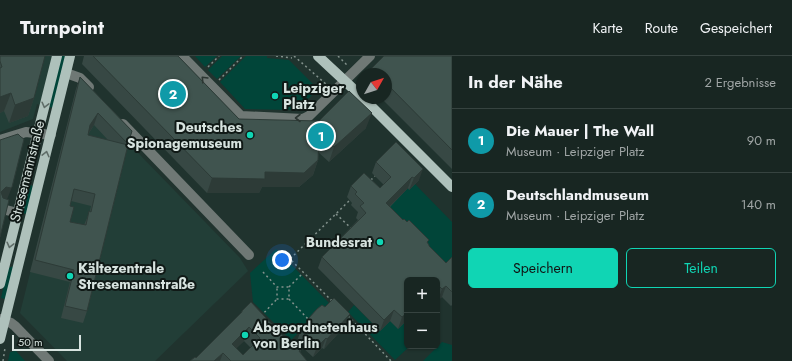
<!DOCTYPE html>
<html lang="de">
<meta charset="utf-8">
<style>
body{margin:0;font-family:Jost,sans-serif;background:#212e2a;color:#f1f3f6}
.controls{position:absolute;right:12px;bottom:12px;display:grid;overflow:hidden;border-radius:6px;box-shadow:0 1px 3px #0004}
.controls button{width:36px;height:36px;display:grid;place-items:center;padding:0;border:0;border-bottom:1px solid #364340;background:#182622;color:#f1f3f6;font:20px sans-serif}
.compass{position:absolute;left:356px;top:12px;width:36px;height:36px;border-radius:50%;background:#182622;box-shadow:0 1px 3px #0004;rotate:51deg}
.scale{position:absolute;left:12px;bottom:10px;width:69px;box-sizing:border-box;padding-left:4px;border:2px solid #d7e3df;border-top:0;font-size:11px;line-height:14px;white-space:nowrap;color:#d7e3df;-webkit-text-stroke:3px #101916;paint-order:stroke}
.you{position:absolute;left:282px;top:204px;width:14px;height:14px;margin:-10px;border:3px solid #fff;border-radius:50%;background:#1a73e8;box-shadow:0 0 0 6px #1a73e833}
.badge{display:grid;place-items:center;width:26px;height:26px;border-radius:50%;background:#10d5b4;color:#fff;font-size:13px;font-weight:700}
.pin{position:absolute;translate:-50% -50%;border:2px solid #fff;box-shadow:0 1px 4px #0006}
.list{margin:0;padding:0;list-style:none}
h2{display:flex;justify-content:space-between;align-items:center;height:52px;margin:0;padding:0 16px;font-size:17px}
h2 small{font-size:13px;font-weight:400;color:#9fa5a5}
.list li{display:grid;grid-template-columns:26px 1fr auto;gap:12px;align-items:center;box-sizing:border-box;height:64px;padding:0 16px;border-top:1px solid #364340}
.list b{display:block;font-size:15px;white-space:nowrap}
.list p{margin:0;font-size:13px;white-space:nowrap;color:#9fa5a5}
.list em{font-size:13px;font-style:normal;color:#9fa5a5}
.actions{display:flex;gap:8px;padding:12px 16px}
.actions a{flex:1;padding:9px 0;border:1px solid #10d5b4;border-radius:6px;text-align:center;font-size:14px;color:#10d5b4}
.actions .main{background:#10d5b4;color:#111}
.map{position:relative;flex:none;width:452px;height:305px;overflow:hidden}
header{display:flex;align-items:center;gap:24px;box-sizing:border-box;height:56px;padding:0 20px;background:#182622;border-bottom:1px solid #364340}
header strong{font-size:19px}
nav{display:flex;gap:22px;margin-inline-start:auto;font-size:14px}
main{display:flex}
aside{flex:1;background:#182622}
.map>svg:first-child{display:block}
.built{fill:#223e37}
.green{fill:#014539}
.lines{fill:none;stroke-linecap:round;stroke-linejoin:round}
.path{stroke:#82918c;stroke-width:1.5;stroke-dasharray:2 3;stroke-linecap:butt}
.minor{stroke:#6f7875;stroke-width:10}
.major{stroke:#aec1bb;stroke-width:10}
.wall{fill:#374844;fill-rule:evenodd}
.shaded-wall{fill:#2d3b37}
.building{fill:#40544f;stroke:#2d3b37;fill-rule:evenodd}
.oneway{stroke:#2c3632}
.oneway2{stroke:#5f6d68}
.poi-dot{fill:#10d5b4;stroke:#101916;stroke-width:1.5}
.labels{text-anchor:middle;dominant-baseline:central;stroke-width:4;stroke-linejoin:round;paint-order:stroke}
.poi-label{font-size:14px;font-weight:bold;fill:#d7e3df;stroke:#101916;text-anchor:start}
.street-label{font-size:14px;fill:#d7e3df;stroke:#101916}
</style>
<header>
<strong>Turnpoint</strong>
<nav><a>Karte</a><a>Route</a><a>Gespeichert</a></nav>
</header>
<main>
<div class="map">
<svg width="452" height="305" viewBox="0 0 452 305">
<rect width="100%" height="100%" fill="#20332e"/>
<path class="built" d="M0 0H52L40 49 37 48 33 63 0 76Z
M76 33 240 202 248 215 155 305H67L20 257 67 69H68L70 60 69 61Z"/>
<path class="green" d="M61 0H66L53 52 49 51Z
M195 0H217L205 11Z
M222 0H241L217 23 208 14Z
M246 0H267V2L289 4 318 33 297 54 245 53 220 26Z
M415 128 452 166V208L441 218 382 158 408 132 410 133Z
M30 129 33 130 27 158 22 157Z
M276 193 329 247 291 284 253 246 250 217Z
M14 210 5 243 1 242 8 212Z
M354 249 380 275 390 265 398 272 407 264V290H410L395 304 348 256Z
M442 286 452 289V305H423Z
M15 295H16L25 305H8L10 296Z"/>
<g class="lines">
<path class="path" d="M276 0 292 2
M294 0 327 29
M338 0 346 8V10
M208 11 219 0
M219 24 243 0
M371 124 375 120
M336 158 352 173
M263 216 277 231H289V243H277V231
M289 231 303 217
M289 243 308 263
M332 245 290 203 350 144
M261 260 277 243
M348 260 391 305
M3 305 5 292"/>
<path class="minor" d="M182 0 241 60 303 63 309 60 370 0
M66 17 80 22 89 31
M123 68 249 199
M0 84 26 76 51 79
M2 153 18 157
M0 263 11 267 15 270 49 305"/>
<path class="major" d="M318 0 362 41
M363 42 452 131
M0 228 57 0
M0 283 70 0"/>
</g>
<path class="wall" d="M0 0 34 42 28 60 9 67 4 55 0 57Z
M84 0H178L239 63 366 72 329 106 318 96V104L313 119 299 131H262L259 137H207L82 8Z
M452 0V113L381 42H386V18H369L371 13Z
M80 21 132 75 128 89 87 255 83 267 61 262 70 226 30 216 76 33ZM94 69 108 84 88 79 89 77ZM71 145 91 150 90 155 84 169 70 166V150Z
M396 86 419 124 409 134 408 132 390 151 403 164 427 187 429 189V190L446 207 452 201V249L451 250 442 241 438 244H437V224H407V264L398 273 390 265 380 275 318 212 322 201 358 164 356 162 358 156 351 149 352 147 347 141 351 130 380 132 384 129 372 117 376 106Z
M242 255 281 278 294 290 301 293 300 297 307 305H190L196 302 241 257ZM244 285 251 292 243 299 236 292Z
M308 263 346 269 324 293 322 292 313 301 302 291V290L297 285 301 274 306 269Z"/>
<path class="shaded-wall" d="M11 37 4 55 0 57V41Z
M34 42 28 60 9 67 15 49Z
M98 57 94 69 86 81 90 69Z
M372 57 366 72 329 106 334 91Z
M318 104 313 119 299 131H262L259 137H207L212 122 265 116Z
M423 113 419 124 409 134 414 122Z
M412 121 408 132 382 158 386 147Z
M6 131H12L6 146 0 147 1 136Z
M446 230 442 241 438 244 442 233Z
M394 254 390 265 380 275 384 264Z
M407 257V264L398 273 402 261Z
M350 258 346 269 324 293 327 283Z
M249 271 244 285 227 302 232 288Z
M326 282 322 292 313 301 317 291Z
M223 297 220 305H214Z"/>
<path class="building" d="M0 0H45L34 42 15 49 11 37 0 41V12L2 11 0 5Z
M93 0H178L239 63 319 65 349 35 372 57 334 91 319 78 318 104 304 117 265 116V123L212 122Z
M384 0H452V94L386 27V18H377L371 13Z
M80 21 132 75 128 88 98 57 90 69 88 79 128 89 87 255 65 250 74 214 35 204ZM74 133 95 138 91 156 89 155 86 169 70 166 74 151 70 150Z
M18 78 21 81 24 83 12 131 11 132 6 131 1 136 3 142 9 144 0 181V84Z
M396 86 423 113 414 122 412 121 386 147 403 164 404 163 407 166 409 164 429 184 427 186 429 189V190L446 207 452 201V236L446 230 442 233 437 228V224H407V257L402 261 394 254 384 264 322 201 366 157 360 150 364 147 355 138 357 136 351 130 364 117 380 132 391 121 376 106Z
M334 242 350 258 327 283 326 282 317 291 305 281 306 280 301 274 310 265 308 263 317 253 322 249 325 251Z
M251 246 281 278 294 290 295 288 301 293 299 295 307 305H231L223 297 214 305H190L195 301 196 302 242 256V255ZM249 271 260 282 243 299 232 288Z"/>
<defs><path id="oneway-chevron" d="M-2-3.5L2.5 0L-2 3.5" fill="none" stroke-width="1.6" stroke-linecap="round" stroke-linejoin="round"/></defs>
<g class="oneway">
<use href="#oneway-chevron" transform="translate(204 23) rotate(-134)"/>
<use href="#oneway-chevron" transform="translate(298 62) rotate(-180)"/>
</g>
<g class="oneway2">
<use href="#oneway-chevron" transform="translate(45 49) rotate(104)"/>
<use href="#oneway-chevron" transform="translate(46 98) rotate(-76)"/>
<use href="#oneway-chevron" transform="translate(10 189) rotate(104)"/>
</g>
<g class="poi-dot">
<circle cx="275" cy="40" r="4"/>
<circle cx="250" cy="79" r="4"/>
<circle cx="380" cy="186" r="4"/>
<circle cx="70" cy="220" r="4"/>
<circle cx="245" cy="279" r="4"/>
</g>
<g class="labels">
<g class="poi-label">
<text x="283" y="32">Leipziger<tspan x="283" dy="16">Platz</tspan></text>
<text x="242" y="71" text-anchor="end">Deutsches<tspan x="242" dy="16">Spionagemuseum</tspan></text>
<text x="372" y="186" text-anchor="end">Bundesrat</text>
<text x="78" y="212">Kältezentrale<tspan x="78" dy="16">Stresemannstraße</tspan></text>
<text x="253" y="271">Abgeordnetenhaus<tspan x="253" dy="16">von Berlin</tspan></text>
</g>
<g class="street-label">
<text transform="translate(27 115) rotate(-76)">Stresemannstraße</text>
</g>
</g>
</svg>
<div class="controls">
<button>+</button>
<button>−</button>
</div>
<svg class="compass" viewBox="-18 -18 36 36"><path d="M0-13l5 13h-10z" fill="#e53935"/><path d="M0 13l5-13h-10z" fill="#9fa5a5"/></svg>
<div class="scale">50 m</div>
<div class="you"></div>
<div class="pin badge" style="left:321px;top:80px;background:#0f9aa8">1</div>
<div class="pin badge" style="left:173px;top:38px;background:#0f9aa8">2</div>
</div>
<aside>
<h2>In der Nähe<small>2 Ergebnisse</small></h2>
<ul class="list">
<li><span class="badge" style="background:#0f9aa8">1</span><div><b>Die Mauer | The Wall</b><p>Museum · Leipziger Platz</p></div><em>90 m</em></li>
<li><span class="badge" style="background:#0f9aa8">2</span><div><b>Deutschlandmuseum</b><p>Museum · Leipziger Platz</p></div><em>140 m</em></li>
</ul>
<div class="actions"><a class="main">Speichern</a><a>Teilen</a></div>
</aside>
</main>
